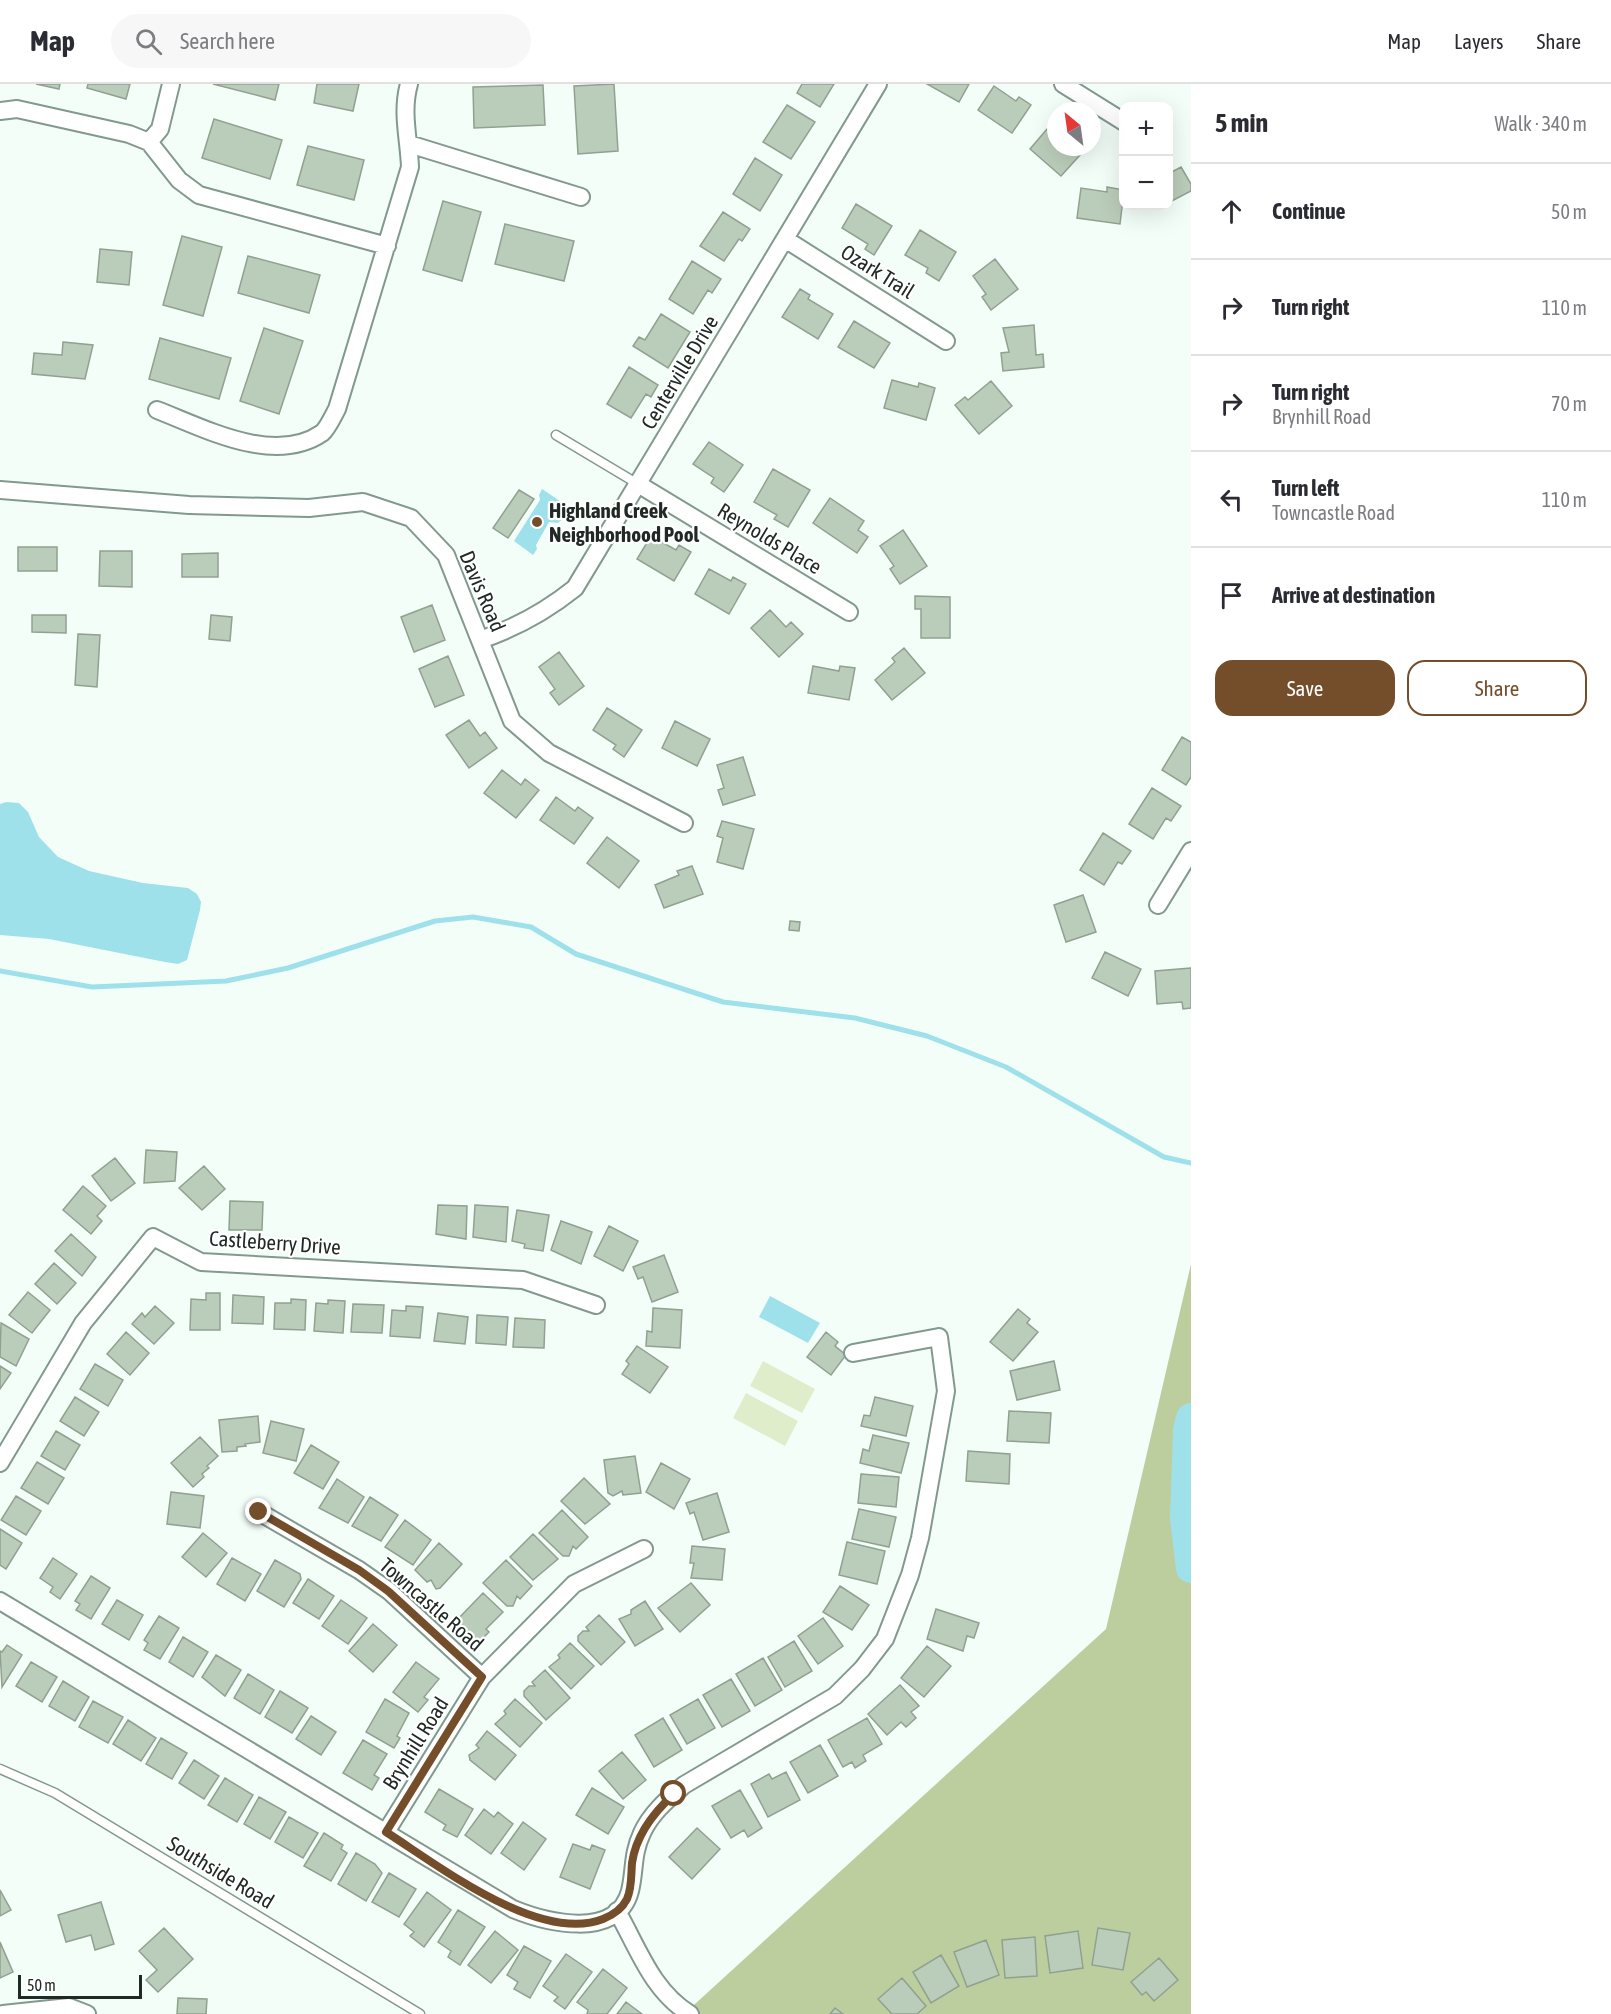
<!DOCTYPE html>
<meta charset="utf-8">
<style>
body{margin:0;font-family:"Asap Condensed",sans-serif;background:#f7f7f7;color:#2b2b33}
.controls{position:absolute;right:18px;top:18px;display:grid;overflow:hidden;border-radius:12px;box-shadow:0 6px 24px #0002}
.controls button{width:54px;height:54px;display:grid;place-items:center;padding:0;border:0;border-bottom:2px solid #e1e1e2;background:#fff;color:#2b2b33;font:30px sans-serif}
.compass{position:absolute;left:1047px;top:18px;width:54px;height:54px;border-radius:50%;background:#fff;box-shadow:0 6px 24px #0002;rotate:331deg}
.scale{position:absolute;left:18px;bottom:15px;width:124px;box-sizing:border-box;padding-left:6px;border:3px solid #202925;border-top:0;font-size:16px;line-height:21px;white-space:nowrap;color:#202925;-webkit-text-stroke:4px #fff;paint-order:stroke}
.stop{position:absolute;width:18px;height:18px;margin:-14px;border:4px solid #744e2a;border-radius:50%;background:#fff}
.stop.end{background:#744e2a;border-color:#fff;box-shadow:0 2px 6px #0008}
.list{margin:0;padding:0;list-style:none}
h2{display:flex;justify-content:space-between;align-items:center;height:78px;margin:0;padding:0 24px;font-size:26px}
h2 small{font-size:20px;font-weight:400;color:#7c7c81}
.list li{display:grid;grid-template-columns:39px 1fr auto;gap:18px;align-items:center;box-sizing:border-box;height:96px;padding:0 24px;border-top:2px solid #e1e1e2}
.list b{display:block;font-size:22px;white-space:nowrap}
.list p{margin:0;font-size:20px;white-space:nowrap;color:#7c7c81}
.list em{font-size:20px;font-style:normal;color:#7c7c81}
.actions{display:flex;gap:12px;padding:18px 24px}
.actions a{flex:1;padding:14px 0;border:2px solid #744e2a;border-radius:18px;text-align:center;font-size:21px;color:#744e2a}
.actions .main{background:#744e2a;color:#fff}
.icon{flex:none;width:33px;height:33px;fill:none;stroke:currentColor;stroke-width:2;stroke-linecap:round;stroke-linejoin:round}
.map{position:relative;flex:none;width:1191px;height:1930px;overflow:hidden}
header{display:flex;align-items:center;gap:36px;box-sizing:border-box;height:84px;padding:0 30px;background:#fff;border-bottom:2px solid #e1e1e2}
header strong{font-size:28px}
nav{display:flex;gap:33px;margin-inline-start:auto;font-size:21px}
.search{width:420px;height:54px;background:#f7f7f7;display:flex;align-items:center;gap:15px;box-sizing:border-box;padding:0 21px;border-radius:33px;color:#7c7c81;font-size:22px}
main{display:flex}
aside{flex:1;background:#fff}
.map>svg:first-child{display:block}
.green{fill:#e0edcb}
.forest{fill:#bdce9e}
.water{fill:#9ee1eb}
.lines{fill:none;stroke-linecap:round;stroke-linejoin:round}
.stream{stroke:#9ee1eb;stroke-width:5}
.river{stroke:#9ee1eb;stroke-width:30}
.building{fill:#baccba;stroke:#90a190;stroke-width:1.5}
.lane-casing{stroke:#82998e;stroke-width:11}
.street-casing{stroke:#82998e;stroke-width:20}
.lane{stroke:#fff;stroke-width:8}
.street{stroke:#fff;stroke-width:16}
.route{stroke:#744e2a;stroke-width:8}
.poi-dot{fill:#744e2a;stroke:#fff;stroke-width:2}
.labels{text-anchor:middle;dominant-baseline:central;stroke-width:4.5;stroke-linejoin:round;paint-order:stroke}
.street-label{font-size:21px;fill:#202925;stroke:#fff}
.poi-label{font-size:21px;font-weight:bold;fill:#202925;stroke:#fff;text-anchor:start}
</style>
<header>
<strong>Map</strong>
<div class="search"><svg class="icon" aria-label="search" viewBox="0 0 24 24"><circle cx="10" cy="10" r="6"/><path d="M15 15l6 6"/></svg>Search here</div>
<nav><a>Map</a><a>Layers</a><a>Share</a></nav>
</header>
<main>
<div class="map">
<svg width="1191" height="1930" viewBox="0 0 1191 1930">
<rect width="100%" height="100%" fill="#f4fef9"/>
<path class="green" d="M763 1277 815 1305 802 1329 750 1302Z
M746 1309 798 1337 785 1362 733 1334Z"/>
<path class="forest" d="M1191 1180V1930H684L1106 1545Z"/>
<path class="water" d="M542 405 566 421V432L558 439 549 438 536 461 537 465 533 471 514 457 540 416 539 411Z
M6 718 19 719 28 728 39 753 58 773 89 787 143 799 188 804 197 810 201 818 200 826 187 876 178 880 165 878 49 855 0 851V720Z
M770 1212 820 1239 808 1259 759 1233Z"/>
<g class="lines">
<path class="stream" d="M0 887 92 903 226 897 288 884 435 837 473 833 531 843 576 870 723 918 855 934 927 952 1006 983 1164 1073 1191 1079"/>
<path class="river" d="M1191 1334 1188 1346 1185 1434 1191 1484"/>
</g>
<path class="building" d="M36 0H60L59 5Z
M88 0H130L126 15 87 4Z
M213 0H279L275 16Z
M317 0H359L353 27 314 19Z
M614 0 618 67 578 70 574 2Z
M802 0H834L820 23 797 9Z
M927 0H969L959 18Z
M543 1 545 41 474 44 473 3Z
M994 2 1016 17 1019 13 1031 21 1012 49 978 26Z
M787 21 815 38 791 75 763 58Z
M214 35 282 56 270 95 202 74Z
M1047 45 1056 53V63H1074L1081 70 1061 92 1030 65Z
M308 62 364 76 354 116 297 101Z
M755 74 782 91 760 127 733 110Z
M1181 83 1191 100V107L1168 119V90Z
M1107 103 1124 106 1120 140 1077 134 1081 104 1107 108Z
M443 117 481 128 462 197 423 186Z
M856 120 892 142 874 171 865 165 868 160 842 144Z
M723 128 750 145 742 157 739 155 724 177 700 162Z
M505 140 574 157 564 197 495 180Z
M920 146 956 168 939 197 926 189 928 184 905 171Z
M182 152 222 163 203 232 163 221Z
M100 165 132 168 129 201 97 198Z
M248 172 320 191 309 229 238 209Z
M995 175 1018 205 991 226 982 213 986 210 973 192Z
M692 177 721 195 712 209 708 206 693 230 669 215Z
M800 205 810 211 808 215 833 230 818 255 782 233Z
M661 230 690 248 668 284 633 262 639 253 645 256Z
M854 237 890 259 874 284 838 263Z
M1034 241 1036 271 1043 270 1044 283 1003 287 1001 269 1009 268 1003 244Z
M264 244 303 257 279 330 240 317Z
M160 254 231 274 219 315 149 295Z
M63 258 93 261 85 295 32 290 34 269 62 271Z
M629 283 658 301 651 313 646 310 631 334 607 320Z
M892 296 918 303 919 299 935 304 926 336 884 324Z
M991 297 1012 322 979 350 955 321 965 313 968 316Z
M709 358 743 381 724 408 711 399 714 394 693 380Z
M773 385 810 406 788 443 774 435 777 431 754 418Z
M519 406 534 415 508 454 493 444Z
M830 414 864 437 858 446 868 453 857 469 813 439Z
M903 446 927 482 900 500 890 485 894 482 880 462Z
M651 452 676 466 679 461 691 468 674 497 637 475Z
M18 463H57V487H18Z
M100 467H132V503L99 502Z
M218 469V493H182V470Z
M709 485 731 497 733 493 746 500 729 530 695 510Z
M915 512 950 513V554H921V525H915Z
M432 521 445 556 414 568 401 533Z
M770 526 786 543 791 538 803 550 779 573 751 544Z
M32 531H66V549L32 548Z
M211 531 232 533 230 557 209 555Z
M78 550 100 551 97 603 75 601Z
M904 564 925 589 892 616 875 596 895 578 892 574Z
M559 568 584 602 559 621 550 609 555 605 539 583Z
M448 572 464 611 435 623 419 585Z
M813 582 839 587 840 582 855 584 849 616 808 609Z
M607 624 642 646 624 673 613 665 616 661 593 646Z
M469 636 480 652 485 648 497 664 469 684 446 651Z
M675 637 710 655 697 682 662 664Z
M1182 653 1191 658V693L1186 701 1162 686Z
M743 673 755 711 723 721 718 706 724 704 717 681Z
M502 686 521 701 525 695 539 706 516 734 484 709Z
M1152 704 1181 722 1171 737 1166 734 1153 755 1129 740Z
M556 713 575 727 578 723 593 734 574 760 540 736Z
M722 737 754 745 743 785 717 778 723 754 717 752Z
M1103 749 1131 767 1122 780 1118 778 1104 801 1080 786Z
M607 753 639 777 619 804 587 779Z
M692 782 703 810 664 824 655 801 679 791 677 787Z
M1083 811 1096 848 1066 858 1054 821Z
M790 837 800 838 799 847 789 846Z
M1105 868 1141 885 1128 912 1092 894Z
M1191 884V924L1183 925 1182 918 1157 920 1155 887Z
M146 1066 177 1068 175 1097 144 1099Z
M115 1074 135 1099 111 1117 92 1092Z
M204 1082 225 1105 202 1126 179 1104Z
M83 1102 106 1122 97 1132 102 1137 91 1150 63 1126Z
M230 1117 263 1118 262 1146H229Z
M438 1121 467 1122 466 1155 436 1150Z
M475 1121 508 1123 506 1158 473 1153Z
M517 1126 549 1131 543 1167 524 1164 525 1160 512 1157Z
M561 1137 592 1148 581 1180 551 1166Z
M609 1142 638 1157 623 1187 594 1172Z
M71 1150 96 1173 82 1192 55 1167Z
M664 1171 678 1208 652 1218 643 1193 638 1195 633 1183Z
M54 1179 76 1199 57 1220 35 1200Z
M28 1208 50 1226 32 1249 9 1231Z
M206 1209H220V1246H190L191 1215 206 1216Z
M233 1211 264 1213 263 1240 232 1239Z
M291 1215 306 1216 305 1246 274 1245 275 1219H291Z
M328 1216 345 1217 343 1249 314 1247 316 1219 328 1220Z
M353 1220 384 1221 382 1249 351 1248Z
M155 1222 174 1239 154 1260 132 1240 142 1229 145 1233Z
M406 1222 423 1223 420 1254 390 1252 392 1226 406 1227Z
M653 1224 682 1226 680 1264 646 1262 647 1247 652 1248Z
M1018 1225 1030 1235 1027 1239 1038 1248 1013 1277 990 1258Z
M438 1229 468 1233 465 1260 434 1257Z
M477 1231 508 1233 506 1261 476 1259Z
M515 1234 545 1236 544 1264 513 1263Z
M1 1239 29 1255 16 1282 0 1273Z
M126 1248 149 1269 130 1291 107 1270Z
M826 1248 838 1258 835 1262 846 1271 831 1291 807 1273Z
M637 1262 668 1283 650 1309 622 1290 629 1280 626 1277Z
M1054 1277 1060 1306 1017 1316 1010 1287Z
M95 1280 123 1296 108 1322 80 1305Z
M0 1282 11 1289 0 1305Z
M75 1313 99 1328 84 1352 60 1337Z
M875 1313 913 1322 906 1352 861 1342 864 1331 870 1332Z
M1009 1327 1051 1329 1049 1359 1007 1357Z
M258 1332 260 1358 245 1360 246 1362 237 1363V1367L222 1368 219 1336Z
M271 1337 304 1345 296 1377 263 1369Z
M56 1347 80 1361 65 1386 41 1372Z
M873 1351 909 1359 901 1389 860 1379 863 1365 869 1367Z
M200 1353 218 1372 207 1382 209 1384 202 1390 204 1393 193 1403 171 1379Z
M311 1361 339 1378 323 1405 294 1389Z
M968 1367 1010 1370 1009 1400 966 1397Z
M635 1372 641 1409 623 1411 622 1407 613 1412 608 1409 604 1376Z
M37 1378 64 1394 48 1420 21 1404Z
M661 1379 690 1395 674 1425 646 1408Z
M861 1390 899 1393 896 1423 858 1419Z
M584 1394 610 1420 585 1440 561 1417Z
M337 1395 364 1413 348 1439 319 1424Z
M171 1408 204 1412 200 1444 167 1440Z
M717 1409 729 1448 703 1456 694 1428 690 1430 686 1419Z
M16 1412 41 1427 26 1451 1 1436Z
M370 1413 398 1431 381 1457 352 1442Z
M859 1425 896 1433 889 1463 852 1455Z
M562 1426 588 1453 576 1465 573 1462 569 1472H563L539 1449Z
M405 1436 431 1456 413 1481 385 1463Z
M0 1445 22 1459 6 1485 0 1481Z
M203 1449 227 1469 206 1493 182 1473Z
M533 1450 558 1475 533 1496 510 1473Z
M847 1458 885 1467 877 1500 839 1491Z
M439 1459 462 1480 440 1504 436 1505 431 1496 427 1498 415 1486Z
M692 1462 725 1465 722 1496 691 1494 694 1479H690Z
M53 1474 77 1490 60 1515 50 1508 53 1503 40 1494Z
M232 1474 261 1490 245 1517 217 1500Z
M275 1476 300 1490 301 1495 284 1523 257 1507Z
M506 1476 532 1502 520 1515 517 1512 513 1522H507L483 1499Z
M91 1492 110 1504 91 1535 76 1526 80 1520 75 1517Z
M308 1495 334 1512 319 1535 293 1519Z
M691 1499 710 1521 680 1548 658 1524Z
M840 1502 869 1521 852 1546 823 1528Z
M483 1509 503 1528 486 1545 489 1548 479 1558 457 1536Z
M117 1516 143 1531 129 1556 102 1540Z
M341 1516 367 1534 348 1560 322 1542Z
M645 1517 663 1545 635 1562 619 1535 631 1530V1526Z
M936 1525 979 1539 974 1554 967 1552 963 1567 927 1555Z
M599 1531 625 1558 601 1581 578 1557V1552L583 1547H589L586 1543Z
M159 1532 179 1544 160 1575 144 1566 148 1559 144 1556Z
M823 1534 843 1562 818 1580 798 1552Z
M373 1540 397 1561 373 1588 349 1567Z
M183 1553 208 1568 193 1593 169 1578Z
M794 1557 812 1587 785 1603 768 1573Z
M570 1559 594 1582 571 1605 549 1583 560 1574 558 1571Z
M7 1561 22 1571 2 1603 0 1567 2 1568Z
M927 1562 951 1582 924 1613 901 1594Z
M216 1571 241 1586 225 1612 202 1593Z
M763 1574 782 1606 755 1622 736 1590Z
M31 1578 57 1593 42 1618 16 1602Z
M416 1578 439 1595 424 1613 428 1616 418 1628 393 1608Z
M545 1586 570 1614 546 1636 524 1612V1607L529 1602H535L532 1598Z
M248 1590 274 1606 260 1630 234 1614Z
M731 1595 750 1627 722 1643 703 1611Z
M63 1597 89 1613 75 1637 49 1622Z
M900 1601 919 1622 911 1628 916 1634 906 1643 901 1638 887 1651 868 1630Z
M280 1607 308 1624 292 1649 265 1633Z
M385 1615 409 1629 397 1652 400 1654 394 1664 366 1648Z
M515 1615 542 1639 520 1663 495 1640 506 1630 504 1627Z
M698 1615 715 1644 687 1660 670 1631Z
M93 1617 123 1633 108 1659 79 1643Z
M311 1632 336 1648 321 1671 296 1655Z
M663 1634 682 1666 654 1683 635 1651Z
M867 1634 882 1660 863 1671 866 1677 855 1684 852 1678 843 1683 828 1656Z
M128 1636 156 1654 141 1677 113 1660Z
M487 1647 516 1671 495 1696 470 1676 469 1671 479 1664 476 1661Z
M161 1654 187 1669 172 1695 146 1680Z
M363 1656 387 1670 374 1691 379 1694 372 1706 343 1689Z
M820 1661 838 1692 808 1709 790 1678Z
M622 1668 646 1696 623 1715 599 1687Z
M194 1676 219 1692 204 1715 179 1699Z
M786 1688 800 1716 768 1733 751 1700 769 1690 772 1695Z
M225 1694 253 1711 237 1738 208 1721Z
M592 1704 624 1723 608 1750 576 1731Z
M439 1705 473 1725 457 1753 443 1746 446 1741 425 1728Z
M740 1706 762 1744 748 1753 744 1746 731 1754 712 1722Z
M259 1713 286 1728 270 1755 244 1740Z
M484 1725 494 1733 498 1728 513 1740 491 1770 465 1751Z
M289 1733 318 1749 303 1774 275 1758Z
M523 1738 546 1755 524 1786 501 1769Z
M697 1744 720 1765 692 1795 669 1773Z
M324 1749 343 1761 341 1765 347 1769 331 1797 304 1782Z
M573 1760 590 1766 592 1761 605 1766 590 1805 560 1793Z
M356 1769 375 1780 382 1789 366 1817 338 1800Z
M389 1789 416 1805 399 1833 372 1818Z
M0 1806 11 1826 0 1832Z
M427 1808 451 1826 424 1863 410 1852 414 1848 404 1840Z
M101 1818 114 1860 95 1866 91 1851 66 1858 58 1831Z
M458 1826 485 1843 460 1881 448 1873 451 1867 438 1858Z
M164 1844 193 1875 158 1908 146 1896 157 1886 139 1867Z
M1098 1844 1130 1849 1123 1886 1092 1881Z
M495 1847 518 1866 491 1899 468 1881Z
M1078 1847 1083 1884 1050 1889 1045 1852Z
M1035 1853 1037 1892 1005 1894 1002 1856Z
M986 1856 999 1891 967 1903 954 1868Z
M0 1858 13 1888 0 1894Z
M524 1862 551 1877 530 1914 514 1905 518 1898 507 1891Z
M566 1870 592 1888 565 1925 554 1917 558 1913 543 1902Z
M941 1871 959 1902 931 1919 913 1888Z
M1159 1874 1178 1896 1154 1917 1146 1908 1142 1911 1131 1898Z
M603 1885 627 1904 607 1930H587L588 1926 577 1918Z
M902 1894 926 1922 917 1930H892L878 1915Z
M178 1914 207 1915 206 1930H177Z
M626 1918 642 1930H617Z
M835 1924 843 1930H830Z"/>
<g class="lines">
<g class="lane-casing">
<path id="lane" d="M556 351 638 400
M0 1685 55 1709 420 1930"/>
</g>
<g class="street-casing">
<path id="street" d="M1063 0 1124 38
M0 27 17 25 129 50 149 58 179 96 199 111 387 162
M149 58 160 45 171 0
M409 60 581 113
M785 155 946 257
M157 326C204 344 274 382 322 349 328 344 333 332 337 325L410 83C409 55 401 28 409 0
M638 400 849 528
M0 406 189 421 309 424 363 418 411 434 446 471 512 637 549 669 684 739
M480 556C516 544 545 528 575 504L878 0
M1158 821 1191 767
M0 1379 83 1239 153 1153 201 1178 523 1196 596 1221
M259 1428 359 1486 389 1507 482 1593
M0 1517 513 1825C545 1838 617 1857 630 1807 635 1787 632 1770 642 1749 651 1729 668 1715 684 1701L835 1612 862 1585 885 1555 910 1491 920 1454 946 1307 939 1253 853 1269
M386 1748 482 1593 574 1500 644 1465
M617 1827C638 1864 652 1907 690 1930
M3 1930 69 1923 87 1930"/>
</g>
<use href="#lane" class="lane"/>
<use href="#street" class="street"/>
</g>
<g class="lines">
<path class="route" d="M259 1428 359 1486 388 1507 482 1593 386 1748C438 1781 539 1860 603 1835 613 1831 622 1825 627 1815 632 1804 631 1791 632 1779 636 1751 653 1729 674 1710"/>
</g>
<circle class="poi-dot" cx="537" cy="438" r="6"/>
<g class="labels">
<g class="street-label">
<text transform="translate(878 187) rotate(32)">Ozark Trail</text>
<text transform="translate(679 288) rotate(-59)">Centerville Drive</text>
<text transform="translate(770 454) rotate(31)">Reynolds Place</text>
<text transform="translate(483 507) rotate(67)">Davis Road</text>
<text transform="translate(275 1158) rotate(4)">Castleberry Drive</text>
<text transform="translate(432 1520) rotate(41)">Towncastle Road</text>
<text transform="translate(415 1659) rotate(-58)">Brynhill Road</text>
<text transform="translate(221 1788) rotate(31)">Southside Road</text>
</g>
<g class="poi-label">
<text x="549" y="426">Highland Creek<tspan x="549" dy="24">Neighborhood Pool</tspan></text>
</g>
</g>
</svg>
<div class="controls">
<button>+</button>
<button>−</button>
</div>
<svg class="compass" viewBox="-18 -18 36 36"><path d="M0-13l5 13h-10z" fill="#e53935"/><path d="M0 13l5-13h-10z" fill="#7c7c81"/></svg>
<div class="scale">50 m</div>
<div class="stop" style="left:674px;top:1710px"></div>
<div class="stop end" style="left:259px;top:1428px"></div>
</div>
<aside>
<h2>5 min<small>Walk · 340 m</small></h2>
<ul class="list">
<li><svg class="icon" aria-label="ahead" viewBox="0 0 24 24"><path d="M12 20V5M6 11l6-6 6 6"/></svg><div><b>Continue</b></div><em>50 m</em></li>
<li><svg class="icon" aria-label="right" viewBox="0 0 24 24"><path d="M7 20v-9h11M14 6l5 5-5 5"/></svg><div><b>Turn right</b></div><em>110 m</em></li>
<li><svg class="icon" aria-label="right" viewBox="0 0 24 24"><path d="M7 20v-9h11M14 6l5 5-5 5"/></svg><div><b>Turn right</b><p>Brynhill Road</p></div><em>70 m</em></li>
<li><svg class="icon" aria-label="left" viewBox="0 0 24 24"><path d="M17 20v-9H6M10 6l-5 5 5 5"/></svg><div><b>Turn left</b><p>Towncastle Road</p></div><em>110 m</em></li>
<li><svg class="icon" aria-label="arrive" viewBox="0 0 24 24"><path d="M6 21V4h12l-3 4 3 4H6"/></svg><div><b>Arrive at destination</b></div></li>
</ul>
<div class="actions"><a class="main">Save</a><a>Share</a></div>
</aside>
</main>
